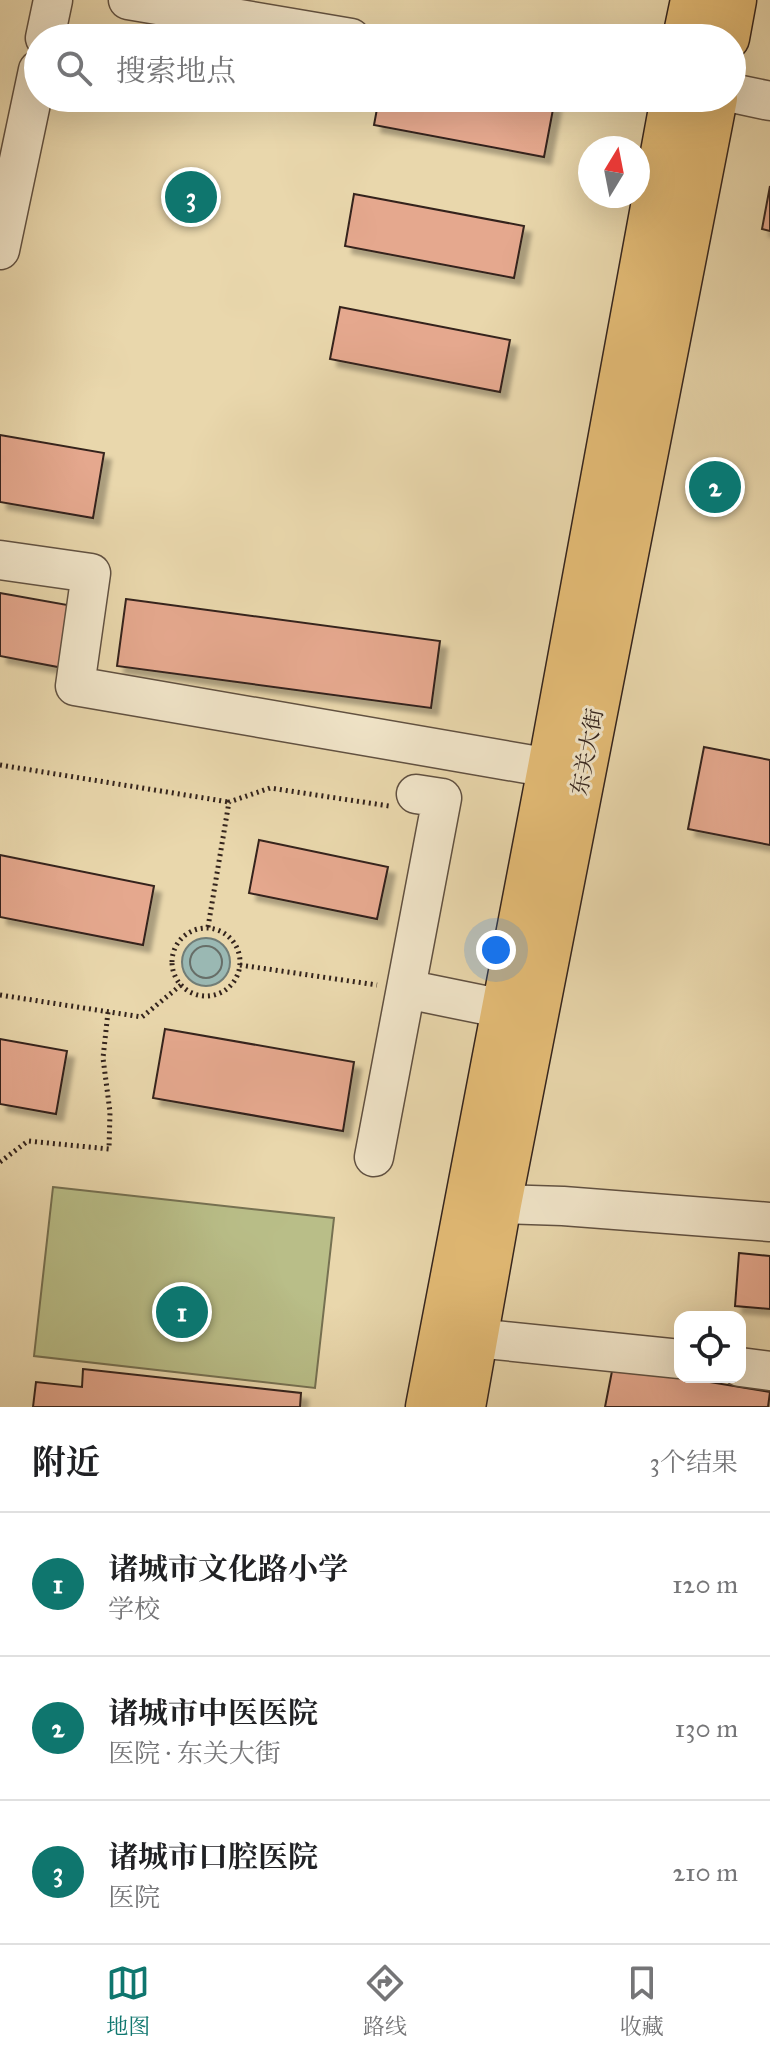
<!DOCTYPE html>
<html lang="zh">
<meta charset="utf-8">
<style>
body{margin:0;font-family:"IM FELL Great Primer","Noto Serif SC",serif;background:#f2f2f2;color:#202124}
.controls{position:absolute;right:24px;bottom:24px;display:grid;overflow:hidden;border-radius:16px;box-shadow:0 8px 32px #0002}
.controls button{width:72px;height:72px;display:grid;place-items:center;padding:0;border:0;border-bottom:2px solid #e0e0e0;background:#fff;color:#202124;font:40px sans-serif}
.compass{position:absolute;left:578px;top:136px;width:72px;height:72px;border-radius:50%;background:#fff;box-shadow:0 8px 32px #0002;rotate:10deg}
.you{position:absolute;left:496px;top:950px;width:28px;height:28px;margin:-20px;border:6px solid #fff;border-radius:50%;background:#1a73e8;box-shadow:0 0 0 12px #1a73e833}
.badge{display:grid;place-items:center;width:52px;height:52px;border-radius:50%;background:#0f766e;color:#fff;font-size:26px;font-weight:700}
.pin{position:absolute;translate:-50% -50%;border:4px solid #fff;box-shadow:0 2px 8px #0006}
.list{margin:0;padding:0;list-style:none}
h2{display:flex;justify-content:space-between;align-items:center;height:104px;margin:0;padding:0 32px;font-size:34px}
h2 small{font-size:26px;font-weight:400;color:#757577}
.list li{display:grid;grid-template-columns:52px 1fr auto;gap:24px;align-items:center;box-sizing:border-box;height:144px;padding:0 32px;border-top:2px solid #e0e0e0}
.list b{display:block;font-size:30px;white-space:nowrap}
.list p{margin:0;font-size:26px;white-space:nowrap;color:#757577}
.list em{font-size:26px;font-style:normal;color:#757577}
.icon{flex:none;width:44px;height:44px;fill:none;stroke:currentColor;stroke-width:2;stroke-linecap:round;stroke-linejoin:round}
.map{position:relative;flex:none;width:770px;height:1407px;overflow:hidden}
.search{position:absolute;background:#fff;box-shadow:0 8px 32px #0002;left:24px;right:24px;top:24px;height:88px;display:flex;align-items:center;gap:20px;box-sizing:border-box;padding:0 28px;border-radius:44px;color:#757577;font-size:30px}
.sheet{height:536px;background:#fff}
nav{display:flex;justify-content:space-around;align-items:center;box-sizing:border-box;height:112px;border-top:2px solid #e0e0e0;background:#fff;font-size:22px;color:#757577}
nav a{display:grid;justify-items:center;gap:4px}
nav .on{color:#0f766e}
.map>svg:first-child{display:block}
.green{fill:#b9be88;stroke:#767152;stroke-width:2}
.water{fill:#9ab8b3;stroke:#717d77;stroke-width:2}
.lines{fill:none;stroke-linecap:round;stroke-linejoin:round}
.shore{stroke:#676e68;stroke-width:2}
.building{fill:#e5a88e;stroke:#34241d;stroke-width:2;filter:url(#shadow)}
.minor-casing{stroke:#615141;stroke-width:41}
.major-casing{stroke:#34241d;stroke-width:47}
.path{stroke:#34241d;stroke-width:5;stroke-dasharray:2 4;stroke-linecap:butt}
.minor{stroke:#f1e5c9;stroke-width:38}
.major{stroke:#e4bc76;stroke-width:44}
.labels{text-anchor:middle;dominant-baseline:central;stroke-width:6;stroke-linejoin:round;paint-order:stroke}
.street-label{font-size:22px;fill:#34241d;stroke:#f1e5c9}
</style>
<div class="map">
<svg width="770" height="1407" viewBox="0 0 770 1407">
<defs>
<filter id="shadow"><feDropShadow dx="7" dy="7" stdDeviation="2" flood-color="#0004"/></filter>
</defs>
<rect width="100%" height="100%" fill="#e9d7ac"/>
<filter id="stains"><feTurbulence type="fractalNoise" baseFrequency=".0025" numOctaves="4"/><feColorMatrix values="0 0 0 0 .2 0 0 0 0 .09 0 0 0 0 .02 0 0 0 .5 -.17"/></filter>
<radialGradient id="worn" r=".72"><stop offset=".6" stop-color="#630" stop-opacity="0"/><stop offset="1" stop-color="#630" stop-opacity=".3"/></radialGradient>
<path class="green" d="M53 1187 334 1218 315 1388 34 1356Z"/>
<path class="water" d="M182 962a24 24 0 1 1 48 0a24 24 0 1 1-48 0Z"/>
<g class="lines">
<path class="shore" d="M190 962a16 16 0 1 1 32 0a16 16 0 1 1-32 0Z"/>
</g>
<path class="building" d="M379 98H519L554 104 544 157 374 125Z
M770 186V231L762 229Z
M354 194 524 226 514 278 345 246Z
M340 307 510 340 500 392 330 359Z
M0 435 104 453 93 518 0 502Z
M0 593 73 606 63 668 0 656Z
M126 599 440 641 431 708 117 666Z
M704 747 770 760V845L688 829Z
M259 840 388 867 377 919 249 893Z
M0 855 154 886 143 945 0 917Z
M165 1029 354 1062 343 1131 153 1098Z
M0 1039 67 1051 56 1114 0 1104Z
M739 1253 770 1256V1309L735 1306Z
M613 1366 770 1392 768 1407H605Z
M83 1369 301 1393 300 1407H33L36 1382 82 1387Z"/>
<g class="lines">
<g class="minor-casing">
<path id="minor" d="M128 0 351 38
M45 38 53 0
M732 93 770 101
M0 250 38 70
M0 560 91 573 75 686 550 768
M406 989 504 1009
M374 1157 442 798 416 794
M499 1204 563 1206 770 1222
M476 1338 680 1359
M740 1367 770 1371"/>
</g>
<g class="major-casing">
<path id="major" d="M685 38 693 0
M727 38 734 0
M428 1407 550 768 673 98
M463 1407 499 1204 715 98"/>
</g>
<path class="path" d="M0 765 229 802
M208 927 229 802 270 788 389 806
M172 962a34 34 0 1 1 68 0a34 34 0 1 1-68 0Z
M240 965 377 985
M0 995 142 1017 181 985
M0 1162 28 1141 109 1149 110 1112 103 1058 108 1012"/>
<use href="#minor" class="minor"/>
<use href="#major" class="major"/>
</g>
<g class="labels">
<g class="street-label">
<text transform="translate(587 752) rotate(-79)">东关大街</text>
</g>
</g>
<rect width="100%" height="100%" filter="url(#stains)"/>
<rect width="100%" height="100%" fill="url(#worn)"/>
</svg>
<div class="controls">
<button><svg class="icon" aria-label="locate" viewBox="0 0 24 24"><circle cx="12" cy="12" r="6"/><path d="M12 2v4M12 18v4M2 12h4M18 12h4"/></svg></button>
</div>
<svg class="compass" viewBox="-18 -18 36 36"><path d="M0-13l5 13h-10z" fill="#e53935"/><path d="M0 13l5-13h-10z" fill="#757577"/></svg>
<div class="you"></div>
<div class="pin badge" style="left:182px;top:1312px">1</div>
<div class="pin badge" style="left:715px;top:487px">2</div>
<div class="pin badge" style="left:191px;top:197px">3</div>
<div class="search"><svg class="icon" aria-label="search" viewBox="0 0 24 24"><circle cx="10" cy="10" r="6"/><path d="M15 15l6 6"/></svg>搜索地点</div>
</div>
<section class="sheet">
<h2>附近<small>3个结果</small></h2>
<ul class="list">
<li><span class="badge">1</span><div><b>诸城市文化路小学</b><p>学校</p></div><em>120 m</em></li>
<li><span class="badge">2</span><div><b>诸城市中医医院</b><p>医院 · 东关大街</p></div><em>130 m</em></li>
<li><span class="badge">3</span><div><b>诸城市口腔医院</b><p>医院</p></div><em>210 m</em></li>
</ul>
</section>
<nav>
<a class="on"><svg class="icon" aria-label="map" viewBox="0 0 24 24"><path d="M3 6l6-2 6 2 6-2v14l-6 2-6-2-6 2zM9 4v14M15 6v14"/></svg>地图</a>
<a><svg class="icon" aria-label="directions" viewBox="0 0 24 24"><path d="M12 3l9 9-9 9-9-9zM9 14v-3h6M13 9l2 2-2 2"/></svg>路线</a>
<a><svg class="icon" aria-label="saved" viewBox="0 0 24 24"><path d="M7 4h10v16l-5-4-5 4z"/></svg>收藏</a>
</nav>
